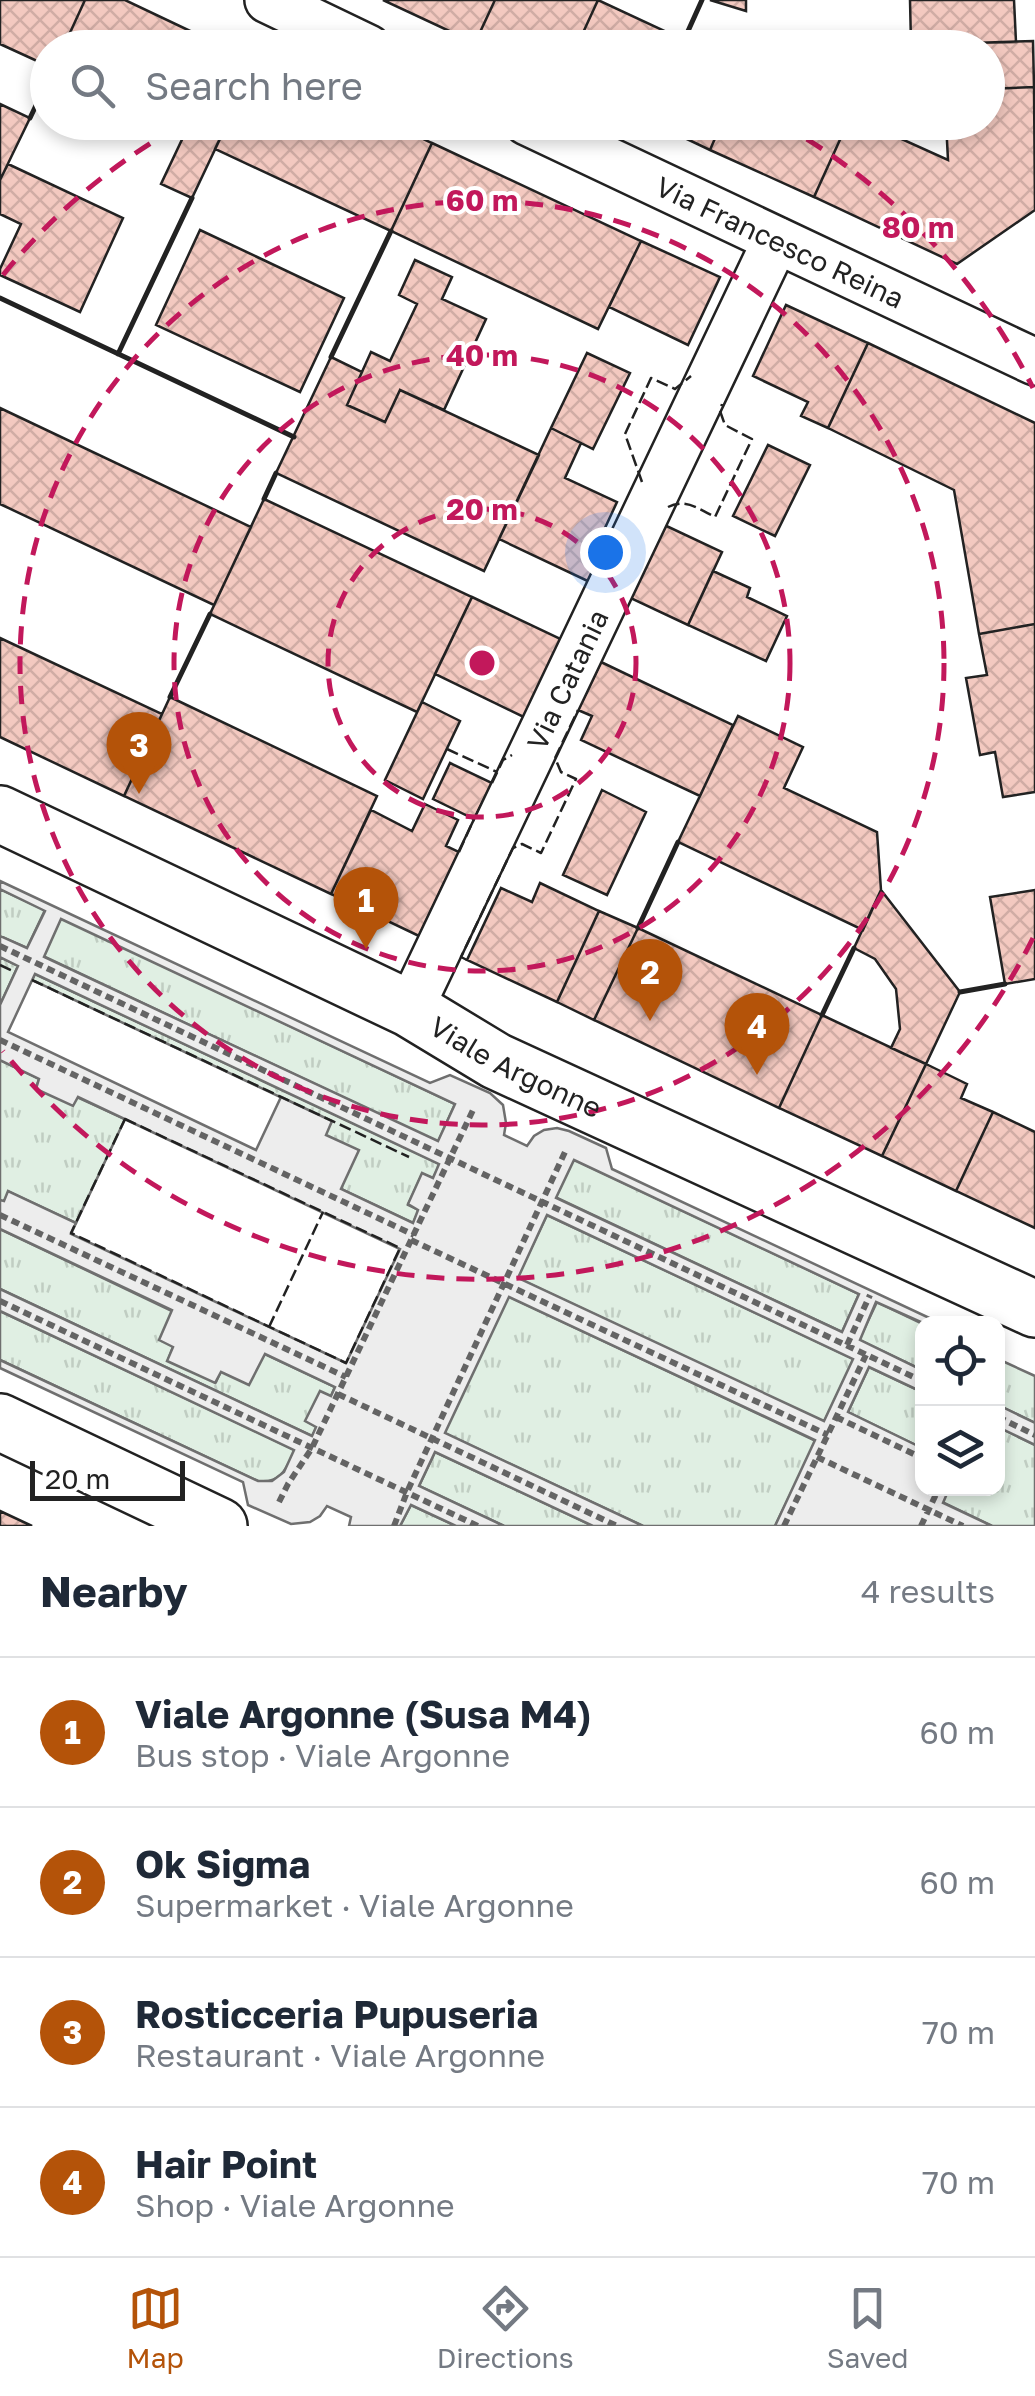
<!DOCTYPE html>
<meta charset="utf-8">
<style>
body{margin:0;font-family:"Golos Text",sans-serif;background:#f2f2f3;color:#1f2937}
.controls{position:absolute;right:30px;bottom:30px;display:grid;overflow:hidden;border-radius:20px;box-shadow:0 5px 15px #0003}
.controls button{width:90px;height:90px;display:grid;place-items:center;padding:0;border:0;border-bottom:2px solid #e0e1e3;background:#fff;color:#1f2937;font:50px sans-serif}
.scale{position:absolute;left:30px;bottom:25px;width:155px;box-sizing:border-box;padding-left:10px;border:5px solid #222;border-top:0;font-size:28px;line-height:35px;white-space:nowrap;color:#222;-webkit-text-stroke:8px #fff;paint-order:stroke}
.you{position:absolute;left:605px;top:552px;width:35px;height:35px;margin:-25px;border:8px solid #fff;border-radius:50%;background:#1a73e8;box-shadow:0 0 0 15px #1a73e833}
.badge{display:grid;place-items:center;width:65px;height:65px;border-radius:50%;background:#b45309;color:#fff;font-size:32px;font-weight:700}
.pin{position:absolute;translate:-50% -82px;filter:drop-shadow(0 2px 5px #0008)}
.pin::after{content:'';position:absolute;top:52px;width:35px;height:30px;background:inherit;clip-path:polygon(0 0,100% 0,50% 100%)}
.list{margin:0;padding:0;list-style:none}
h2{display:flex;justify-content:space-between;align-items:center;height:130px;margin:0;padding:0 40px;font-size:42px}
h2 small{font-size:32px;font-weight:400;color:#747a83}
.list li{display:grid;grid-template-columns:65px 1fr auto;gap:30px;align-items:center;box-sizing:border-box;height:150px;padding:0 40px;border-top:2px solid #e0e1e3}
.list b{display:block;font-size:38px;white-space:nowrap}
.list p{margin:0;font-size:32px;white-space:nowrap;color:#747a83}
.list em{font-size:32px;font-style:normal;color:#747a83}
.icon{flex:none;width:55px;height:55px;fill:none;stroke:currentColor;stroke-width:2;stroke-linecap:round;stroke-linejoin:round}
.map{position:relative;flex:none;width:1035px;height:1526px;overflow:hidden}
.search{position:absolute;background:#fff;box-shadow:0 5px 15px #0003;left:30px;right:30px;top:30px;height:110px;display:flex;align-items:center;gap:25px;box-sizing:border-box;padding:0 35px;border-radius:55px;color:#747a83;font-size:38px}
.sheet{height:730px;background:#fff}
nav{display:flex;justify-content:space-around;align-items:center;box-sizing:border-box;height:140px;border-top:2px solid #e0e1e3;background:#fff;font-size:28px;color:#747a83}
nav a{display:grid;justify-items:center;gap:5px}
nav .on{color:#b45309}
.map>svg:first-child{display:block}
.grass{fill:url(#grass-tufts);stroke:#6f6f6f;stroke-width:2.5}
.parking{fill:#ededed;stroke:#6f6f6f;stroke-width:2.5;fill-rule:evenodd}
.building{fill:url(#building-cross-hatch);stroke:#222;stroke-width:2.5}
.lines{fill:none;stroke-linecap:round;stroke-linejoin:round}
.minor-casing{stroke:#222;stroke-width:50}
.tertiary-casing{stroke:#222;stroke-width:60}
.path{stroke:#646464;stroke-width:6;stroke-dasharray:8 5;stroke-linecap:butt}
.minor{stroke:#fff;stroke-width:45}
.tertiary{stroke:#fff;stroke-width:55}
.fence{stroke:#222;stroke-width:2.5;stroke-dasharray:12 5;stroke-linecap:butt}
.wall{stroke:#222;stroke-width:5}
.ring{fill:none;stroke:#c2185b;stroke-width:5;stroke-dasharray:18 12}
.labels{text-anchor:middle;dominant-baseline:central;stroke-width:8;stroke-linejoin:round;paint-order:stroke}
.street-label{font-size:28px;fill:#222;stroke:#fff}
.centre{fill:#c2185b;stroke:#fff;stroke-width:5}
.ring-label{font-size:30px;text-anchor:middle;font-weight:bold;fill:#c2185b;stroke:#fff;stroke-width:8;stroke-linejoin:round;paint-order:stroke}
</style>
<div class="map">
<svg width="1035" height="1526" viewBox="0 0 1035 1526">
<defs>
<pattern id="grass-tufts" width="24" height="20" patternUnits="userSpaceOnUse" patternTransform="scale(2.5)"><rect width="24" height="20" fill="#e0efe3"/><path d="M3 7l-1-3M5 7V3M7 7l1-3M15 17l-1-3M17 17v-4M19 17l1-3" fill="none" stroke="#c0cdc2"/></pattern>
<pattern id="building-cross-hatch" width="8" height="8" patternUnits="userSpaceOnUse" patternTransform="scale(2.5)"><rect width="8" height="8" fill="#f3c9c0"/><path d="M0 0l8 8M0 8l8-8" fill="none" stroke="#d0aca5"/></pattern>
</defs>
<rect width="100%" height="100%" fill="#fff"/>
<path class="grass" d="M0 889 45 910 27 948 0 936Z
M61 918 455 1104 438 1142 43 956Z
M0 957 18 966 0 1005Z
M35 974 440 1164 433 1178 422 1174 408 1205 419 1210 413 1223 341 1189 325 1135 331 1121 32 980Z
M0 1060 39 1079 36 1088 77 1097 125 1119 76 1223 9 1192 4 1202 0 1200Z
M573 1159 859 1294 842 1332 555 1197Z
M547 1215 854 1359 824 1422 517 1278Z
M0 1229 172 1311 173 1347 168 1360 216 1382 221 1371 265 1354 335 1387 331 1396 306 1421 317 1427 312 1436 0 1289Z
M508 1296 816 1441 775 1526H643L444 1433Z
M877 1302 923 1324 922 1370 859 1340Z
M0 1311 295 1450C286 1469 281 1484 258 1481L0 1360Z
M998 1359 1035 1376V1423L998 1405Z
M869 1367 922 1392V1448L848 1412Z
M998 1427 1035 1445V1526H992L942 1502 949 1489 998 1488Z
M435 1452 593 1526H504L419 1486Z
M411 1505 456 1526H400Z"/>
<path class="parking" d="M0 881 430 1083 450 1075 490 1093 503 1105 506 1123 504 1135 527 1146 534 1136 544 1130 557 1128 569 1131 606 1148 612 1169 940 1323H923L876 1302 860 1340 922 1370V1392L869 1367 848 1412 922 1448V1488L949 1489 943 1503 992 1526H775L815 1440 509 1297 445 1433 643 1526H593L435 1452 419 1486 504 1526H456L411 1505 400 1526H349L351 1517 327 1506 320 1516 310 1522 291 1524 248 1505 243 1482 0 1368V1360L258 1481H272L284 1472 294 1450 0 1311V1289L312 1436 316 1427 305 1421 320 1391 331 1396 335 1387 265 1354 249 1385 221 1372 215 1383 167 1361 173 1347 159 1340 172 1310 0 1229V1200L4 1201 8 1191 76 1223 71 1234 346 1363 400 1249 78 1097 73 1106 36 1089 39 1079 0 1060V1005L18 966 0 957V936L27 948 45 911 0 889ZM61 919 455 1104 438 1141 44 957ZM35 974 439 1164 433 1178 422 1173 408 1204 418 1210 413 1223 341 1189 359 1150 326 1135 332 1121 281 1097 256 1150 8 1032ZM574 1160 859 1294 842 1332 556 1198ZM547 1215 853 1359 824 1421 518 1278Z
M998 1405 1035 1423V1445L998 1427Z"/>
<path class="building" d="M0 0H85L63 48H48V66L0 44Z
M85 0H125L226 48H63Z
M383 0H495L475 43Z
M495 0H598L576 48H486L475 43Z
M598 0 684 40 680 48H576Z
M710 0H746V11Z
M910 0H1014L1016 42 911 44Z
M1033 41 1034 87 988 89V48H942V44Z
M1034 87 1035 210 957 264 814 197 848 122H864L948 160 946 122H988V89Z
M0 104 30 118 0 180Z
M167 122H228L192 198 161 184 186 131Z
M228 122H387L432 143 391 231 215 149Z
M651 122H722L710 150Z
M722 122H848L814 197 710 150Z
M432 143 641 241 598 329 391 231Z
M8 164 123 218 80 312 0 275V269L21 224 0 214V180Z
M200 230 344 298 300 392 156 325Z
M641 241 720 277 688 345 609 307Z
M415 260 452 277 442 299 486 319 444 410 400 390 385 422 347 405 371 352 390 361 417 304 399 295Z
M786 305 868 343 828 428 801 416 808 402 753 376Z
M868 343 1035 423V624L979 634 954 490 828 428Z
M587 353 630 373 593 449 551 428Z
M331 357 362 372 347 405 385 422 400 390 539 455 484 571 276 473Z
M0 408 251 527 214 605 0 504Z
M551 428 581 443 565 478 617 502 605 528 618 534 594 584 499 539Z
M768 445 810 465 775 536 733 516Z
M264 499 472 597 417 712 210 614Z
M658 522 722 552 688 625 624 595Z
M713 571 750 588 747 597 787 616 766 661 688 625Z
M472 597 567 642 530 720 435 674Z
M1035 624V792L1003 797 995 752 980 755 966 678 987 675 979 634Z
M0 638 162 714 124 796 0 737Z
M601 662 733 725 700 796 581 740 592 716 578 710Z
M170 697 377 796 331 894 124 796Z
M422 702 460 721 423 799 385 780Z
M738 716 803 747 784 788 877 832 881 890 863 930 678 842Z
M450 763 492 783 474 819 433 799Z
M602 790 646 812 607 895 563 875Z
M425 804 458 820 446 846 459 852 419 936 331 894 371 810 412 831Z
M540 883 599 911 557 1002 467 960 501 888 532 902Z
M881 890 960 992 926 1064 891 1048 900 1029 896 989 875 959 854 948Z
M1035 890V979L1005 984 990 897Z
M599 911 638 928 594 1020 557 1002Z
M638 928 822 1015 779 1108 594 1020Z
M822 1015 926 1064 882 1156 779 1108Z
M926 1064 967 1084 961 1098 993 1112 956 1191 882 1156Z
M993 1112 1035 1132V1228L956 1191Z
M0 1511 32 1526H0Z"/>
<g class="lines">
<g class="minor-casing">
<g id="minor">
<path d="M268 0 368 48"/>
<path id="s1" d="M527 122 1035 362"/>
<path id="s2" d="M410 1009 776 240"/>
</g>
</g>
<g class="tertiary-casing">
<g id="tertiary">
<path id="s3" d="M0 814 410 1009 496 1061 1035 1309"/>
<path d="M0 1422 219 1526"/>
</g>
</g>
<path class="path" d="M0 946 922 1381
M0 1040 414 1235
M0 1215 346 1377
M411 1240 828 1435
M0 1301 478 1526
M847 1345 870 1295
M338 1394 617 1526
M836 1417 922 1458
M998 1417 1035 1435
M817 1457 963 1526
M279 1502 288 1484 312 1448 473 1110
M394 1526 407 1492 565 1152
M784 1526 866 1355
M921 1526 939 1488"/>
<use href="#minor" class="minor"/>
<use href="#tertiary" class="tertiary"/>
<path class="fence" d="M642 482 625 434 651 378 675 389 691 376
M668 507C685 498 699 509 715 517L752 439 725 425 720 411 722 404
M447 749 497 772
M492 783 503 760 512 755
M459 852 474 819
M467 960 461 957 511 852 513 848 522 844 541 853 576 779 561 772 555 758 578 710
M0 965 15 972
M32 980 409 1157
M125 1119 400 1248 346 1363 71 1233Z
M269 1327 323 1212"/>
<path class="wall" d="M684 40 702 0
M30 118 48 80
M0 298 294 437
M118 354 192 198
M331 357 391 231
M264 499 276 473
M170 697 210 614
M638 928 678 842
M960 992 1005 984
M822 1015 854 948"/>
</g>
<g class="ring">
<circle cx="482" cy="663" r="154"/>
<circle cx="482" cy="663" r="308"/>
<circle cx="482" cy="663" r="462"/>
<path d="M1033 938A616 616 0 0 1 3 1051M3 275A616 616 0 0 1 183 124M461 47A616 616 0 0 1 503 47M781 124A616 616 0 0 1 1033 388"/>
</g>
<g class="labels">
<g class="street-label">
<text stroke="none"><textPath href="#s1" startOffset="280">Via Francesco Reina</textPath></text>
<text stroke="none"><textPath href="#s2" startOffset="365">Via Catania</textPath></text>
<text stroke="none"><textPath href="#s3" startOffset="575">Viale Argonne</textPath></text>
</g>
</g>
<circle cx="482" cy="663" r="15" class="centre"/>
<g class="ring-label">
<text x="482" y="211">60 m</text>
<text x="918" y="238">80 m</text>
<text x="482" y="366">40 m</text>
<text x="482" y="520">20 m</text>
</g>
</svg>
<div class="controls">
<button><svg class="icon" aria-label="locate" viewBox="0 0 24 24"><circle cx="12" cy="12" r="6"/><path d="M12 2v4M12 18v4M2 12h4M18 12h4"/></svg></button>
<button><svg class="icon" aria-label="layers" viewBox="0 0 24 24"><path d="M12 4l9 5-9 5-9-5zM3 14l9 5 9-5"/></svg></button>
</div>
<div class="scale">20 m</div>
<div class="you"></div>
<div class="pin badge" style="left:366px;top:949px">1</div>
<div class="pin badge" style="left:650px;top:1021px">2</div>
<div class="pin badge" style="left:139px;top:794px">3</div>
<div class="pin badge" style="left:757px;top:1075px">4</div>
<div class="search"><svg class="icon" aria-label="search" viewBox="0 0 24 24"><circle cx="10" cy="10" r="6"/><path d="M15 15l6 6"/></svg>Search here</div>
</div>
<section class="sheet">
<h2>Nearby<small>4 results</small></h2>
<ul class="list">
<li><span class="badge">1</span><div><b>Viale Argonne (Susa M4)</b><p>Bus stop · Viale Argonne</p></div><em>60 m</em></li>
<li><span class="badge">2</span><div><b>Ok Sigma</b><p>Supermarket · Viale Argonne</p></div><em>60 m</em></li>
<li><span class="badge">3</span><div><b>Rosticceria Pupuseria</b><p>Restaurant · Viale Argonne</p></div><em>70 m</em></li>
<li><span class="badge">4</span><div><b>Hair Point</b><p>Shop · Viale Argonne</p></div><em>70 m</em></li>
</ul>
</section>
<nav>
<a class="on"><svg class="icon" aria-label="map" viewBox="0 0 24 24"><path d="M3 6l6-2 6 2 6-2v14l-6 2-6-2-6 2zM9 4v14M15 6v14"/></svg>Map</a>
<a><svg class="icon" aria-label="directions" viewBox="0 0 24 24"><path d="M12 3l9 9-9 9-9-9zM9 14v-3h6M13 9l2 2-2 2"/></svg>Directions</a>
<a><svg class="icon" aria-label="saved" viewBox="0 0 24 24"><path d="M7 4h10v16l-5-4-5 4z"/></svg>Saved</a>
</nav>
